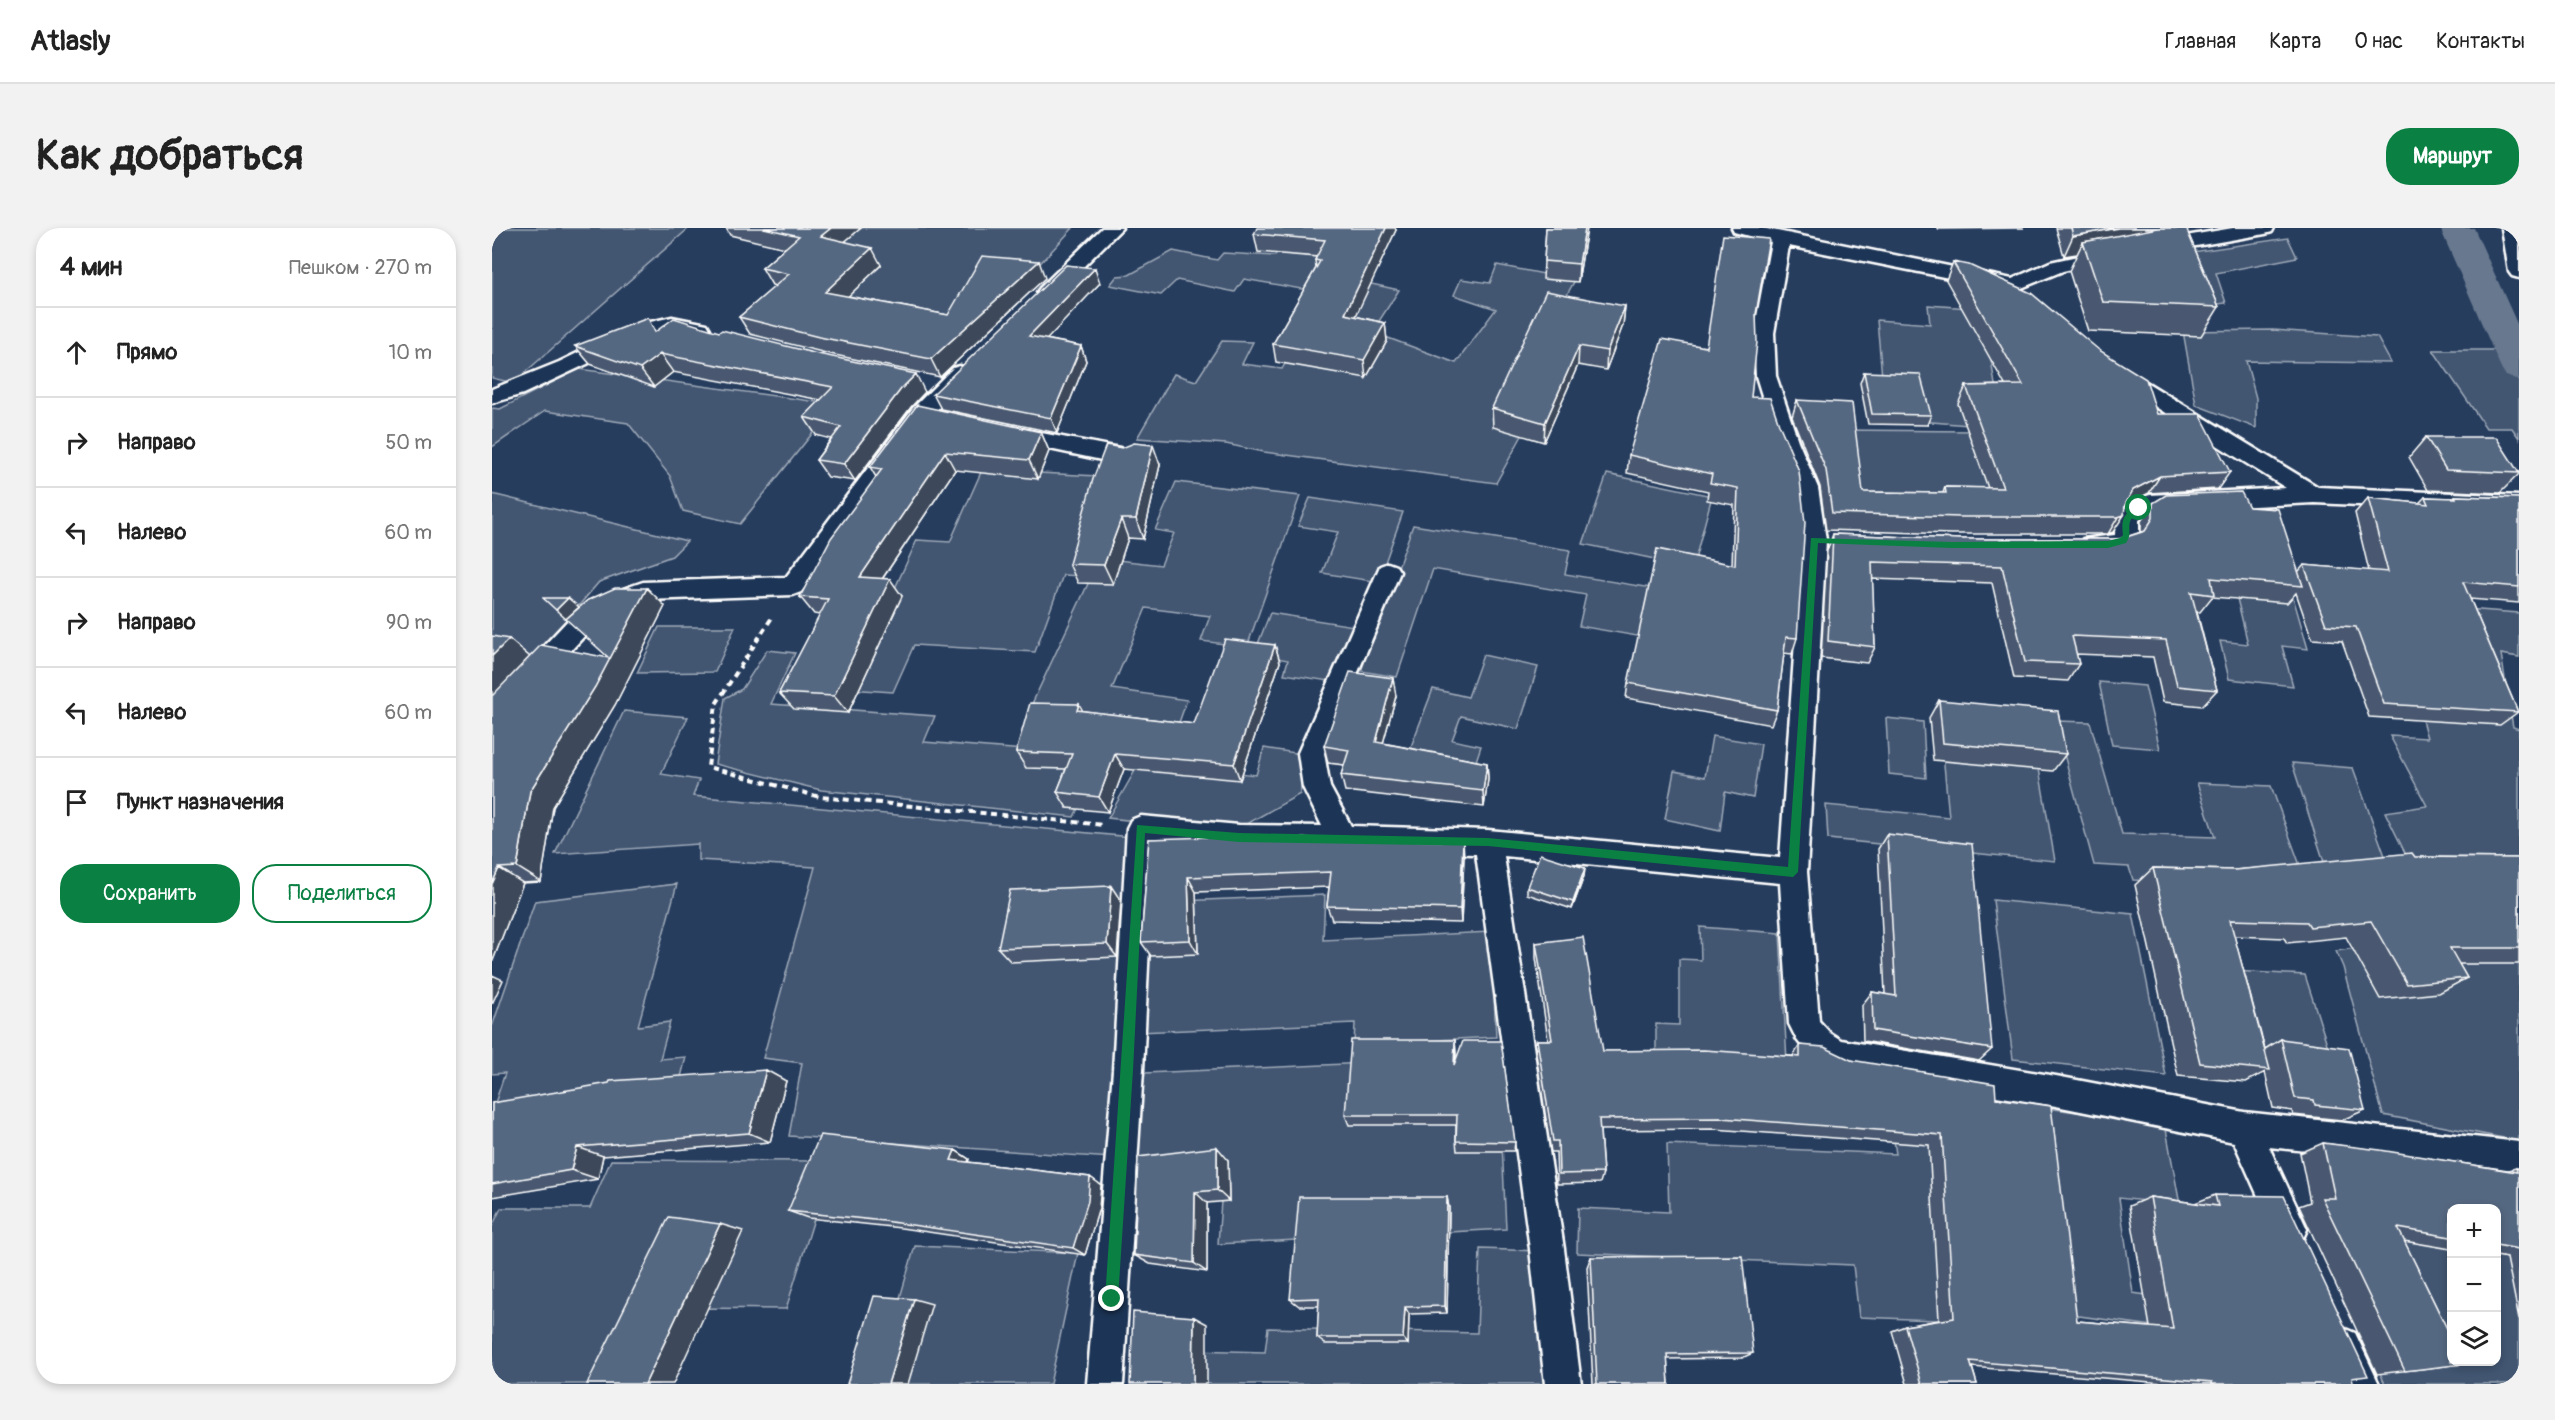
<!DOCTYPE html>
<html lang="ru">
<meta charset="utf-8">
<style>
body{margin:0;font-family:Pangolin,sans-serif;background:#f2f2f2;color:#222}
.controls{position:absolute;right:18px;bottom:18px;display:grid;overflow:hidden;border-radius:12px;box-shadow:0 3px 9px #0003}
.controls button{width:54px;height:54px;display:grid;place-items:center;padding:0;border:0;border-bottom:2px solid #e0e0e0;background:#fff;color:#222;font:30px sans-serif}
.stop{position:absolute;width:18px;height:18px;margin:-14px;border:4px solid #0b8043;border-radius:50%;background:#fff}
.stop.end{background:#0b8043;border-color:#fff;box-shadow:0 2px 6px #0008}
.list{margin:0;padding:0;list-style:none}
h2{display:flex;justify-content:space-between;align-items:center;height:78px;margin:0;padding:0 24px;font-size:26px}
h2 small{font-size:20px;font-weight:400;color:#767676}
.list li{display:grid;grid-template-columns:39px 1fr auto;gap:18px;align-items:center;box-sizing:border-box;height:90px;padding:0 24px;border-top:2px solid #e0e0e0}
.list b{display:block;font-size:22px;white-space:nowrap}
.list em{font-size:20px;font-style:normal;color:#767676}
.actions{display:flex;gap:12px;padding:18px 24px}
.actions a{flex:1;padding:14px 0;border:2px solid #0b8043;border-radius:24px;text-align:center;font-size:21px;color:#0b8043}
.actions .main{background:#0b8043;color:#fff}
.icon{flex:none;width:33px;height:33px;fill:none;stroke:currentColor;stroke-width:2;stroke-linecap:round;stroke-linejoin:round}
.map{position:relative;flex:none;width:2027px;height:1156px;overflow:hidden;border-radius:24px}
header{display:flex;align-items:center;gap:36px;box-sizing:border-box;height:84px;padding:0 30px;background:#fff;border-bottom:2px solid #e0e0e0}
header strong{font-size:28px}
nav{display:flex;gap:33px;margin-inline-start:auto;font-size:21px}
.intro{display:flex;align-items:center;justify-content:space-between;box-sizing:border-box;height:144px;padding:0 36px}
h1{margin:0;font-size:42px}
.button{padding:15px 27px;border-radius:24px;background:#0b8043;color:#fff;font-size:21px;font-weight:700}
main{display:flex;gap:36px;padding:0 36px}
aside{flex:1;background:#fff;border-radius:24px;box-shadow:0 3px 9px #0003}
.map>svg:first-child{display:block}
.green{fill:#425672;stroke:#a0aab8;stroke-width:1.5;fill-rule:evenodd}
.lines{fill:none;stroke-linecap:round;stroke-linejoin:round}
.canal{fill:#67788e;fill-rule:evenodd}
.lane-casing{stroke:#fff;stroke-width:5}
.path{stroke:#fff;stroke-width:4;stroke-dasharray:6 4.5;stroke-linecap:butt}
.lane{fill:#1d3557;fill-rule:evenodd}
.wall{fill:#49596f;stroke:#fff;stroke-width:1.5}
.shaded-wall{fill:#3c485a;stroke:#fff;stroke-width:1.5}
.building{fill:#556781;stroke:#fff;stroke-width:1.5}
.route{fill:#0b8043}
</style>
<header>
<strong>Atlasly</strong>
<nav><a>Главная</a><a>Карта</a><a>О нас</a><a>Контакты</a></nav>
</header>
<div class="intro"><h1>Как добраться</h1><a class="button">Маршрут</a></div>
<main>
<aside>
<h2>4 мин<small>Пешком · 270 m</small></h2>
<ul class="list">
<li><svg class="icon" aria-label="ahead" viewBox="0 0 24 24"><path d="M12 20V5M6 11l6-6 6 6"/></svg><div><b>Прямо</b></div><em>10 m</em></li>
<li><svg class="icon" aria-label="right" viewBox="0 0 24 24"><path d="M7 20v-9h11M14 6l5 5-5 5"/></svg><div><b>Направо</b></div><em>50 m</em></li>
<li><svg class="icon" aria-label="left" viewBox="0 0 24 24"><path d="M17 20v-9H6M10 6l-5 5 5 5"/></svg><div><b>Налево</b></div><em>60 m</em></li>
<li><svg class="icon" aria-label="right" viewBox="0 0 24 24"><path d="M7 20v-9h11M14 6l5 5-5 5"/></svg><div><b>Направо</b></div><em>90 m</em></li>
<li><svg class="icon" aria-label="left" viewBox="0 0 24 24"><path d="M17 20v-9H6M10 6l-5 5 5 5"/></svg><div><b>Налево</b></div><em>60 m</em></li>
<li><svg class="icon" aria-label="arrive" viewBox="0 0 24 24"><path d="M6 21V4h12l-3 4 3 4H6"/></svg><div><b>Пункт назначения</b></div></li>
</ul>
<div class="actions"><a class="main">Сохранить</a><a>Поделиться</a></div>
</aside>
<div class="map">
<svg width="2027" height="1156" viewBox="0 0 2027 1156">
<rect width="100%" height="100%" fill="#263d5e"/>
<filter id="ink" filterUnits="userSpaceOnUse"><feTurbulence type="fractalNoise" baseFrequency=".0167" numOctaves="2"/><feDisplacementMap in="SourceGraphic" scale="12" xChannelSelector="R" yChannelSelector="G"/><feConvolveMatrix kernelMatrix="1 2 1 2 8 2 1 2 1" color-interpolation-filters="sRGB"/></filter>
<g filter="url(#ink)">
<path class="green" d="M0 0H197L21 155 0 150Z
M359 0H581L471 118 281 70Z
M1796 10 1805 29 1724 45 1734 75 1676 83 1645 32Z
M681 23 725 32 731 25 783 28 787 23 832 28 815 62 752 51 743 64 685 52 669 67 618 57 625 48 637 47Z
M1005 37 1083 52 1052 108 1067 140 1004 255 772 224 734 216 645 210 682 146 704 153 730 113 761 114 750 136 790 141 815 97 866 53 907 62 880 104 964 135 1004 81 962 67 969 51 998 55Z
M1436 77 1491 81 1504 163 1589 206 1427 193 1390 149 1385 92 1438 96Z
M1781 102 1885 109 1899 135 1754 133 1764 170V200L1704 177 1691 103Z
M1941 122H2007L2027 150V210L2020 200H1994Z
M87 141 312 172 343 177 248 296 191 283 178 248 136 195 53 183 0 219V180L8 181Z
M1340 202 1485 203 1568 289 1357 286Z
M490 242 625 249 591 348 571 347 543 424 422 417 401 464 326 459 403 360 425 312 458 314Z
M1115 246 1220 268 1201 339 1091 316Z
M684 254 808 268 755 419 709 413 718 388 654 380 620 461 695 472 684 503 539 478 608 330 669 337 682 305 663 302Z
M0 266 195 313 180 328 107 354 7 471 0 475Z
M818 270 911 284 886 354 830 345 846 304 806 298Z
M921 297 1078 322 1073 346 1172 362 1162 411 1087 398 1094 367 941 341 905 449 869 443Z
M1743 362 1801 369 1816 421 1790 418 1801 458 1737 451 1728 413 1756 416Z
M1960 380 2027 385V429L2009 426 2021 499 2027 501V639H1920L1893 584 1935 578 1898 508 1935 510 1928 485Z
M778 385 862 398 843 454 792 446 796 432 762 426Z
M167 399H243L223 444 145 445Z
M275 422 303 425 279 476 443 488 432 514 611 528 582 589 329 562 223 536 233 470 250 461Z
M991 427 1046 439 1026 501 969 488 960 512 989 518 980 545 915 529 941 461 976 469Z
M1607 454 1653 458 1668 521 1620 517Z
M132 483 196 489 169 546 207 552 201 568 639 609 620 930 297 908 310 835 271 830 323 639 206 632V616L63 626Z
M1394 490 1431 494 1434 550 1397 546Z
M1563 493 1598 494 1630 606 1723 609 1705 555 1779 558 1816 659 1641 652 1637 639 1602 637Z
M1220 508 1269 516 1261 570 1233 564 1228 603 1173 591 1182 543 1213 549Z
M772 520 816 527 808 566 742 603 616 590 648 534 764 547Z
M1451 526 1546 535 1563 633 1336 611 1334 577 1457 589Z
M1800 535 1861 540 1897 639 1832 634Z
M185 656 146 798 178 794 168 831 194 829 182 877 0 884 13 845 0 846V799L43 673Z
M833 667 831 712 999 704 1004 809 862 816 863 795 646 804 662 674Z
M1501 672 1641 686 1674 848 1521 831Z
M2027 672V913L1891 887 1851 739 1844 723 1939 709Z
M1208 699 1288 705 1295 834 1164 824V796L1187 797V731L1209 732Z
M1741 743 1813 747 1842 838 1704 830Z
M1006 829 1014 1001 726 1016 731 945 641 949 653 845Z
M1397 880 1434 882 1468 1093 1367 1089 1361 1037 1085 1025 1086 980 1177 984 1175 916 1404 926Z
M1555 880 1673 896 1688 977 1627 970 1641 1065 1722 1077 1728 1107 1580 1087Z
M119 932 340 933 294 1081 193 1080 166 1156H0V999L9 980H98Z
M1866 956 2027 977V1156H1893L1885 1138ZM1960 980H2004V1134H1960Z
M423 1018 586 1025 558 1156H383Z
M988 1021 1052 1023V1156H696L701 1122 773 1124 776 1100 985 1105Z"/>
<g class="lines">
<path class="canal" d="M1948 0H1982L2027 100V152L2014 148 2009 140Z"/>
<g class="lane-casing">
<path id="lane" d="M610 0H630L562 68H548L545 64 548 60Z
M1240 0H1270L1520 51 1558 34 1618 21 1625 23 1627 27 1625 31 1571 43 1522 63 1297 18 1282 105 1284 148 1306 213 1326 260 1334 312 1315 644 1327 793 1338 805 1349 812 1564 848 1752 884 2027 914V946L1777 919 1815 1001 1810 1013 1798 1018 1786 1013 1742 914 1564 878 1349 842 1316 826 1305 812 1297 796 1288 655 1012 628 1072 1021 1089 1156H1053L1038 1021 984 626 747 621 662 613 651 842 631 1156H595L621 842 635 600 639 592 649 588 747 597 830 598 811 559 806 525 888 338 896 335 904 338 908 344 832 525 838 559 859 598 996 602 1288 630 1310 312 1304 260 1284 213 1264 148 1262 105 1279 14 1242 4Z
M1741 0H1782L1780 4 1773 6 1664 25 1657 23 1655 19 1657 15 1664 13Z
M2010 0H2027V50L2020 48 2017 44Z
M180 89 215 96 218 101 215 106 208 107 180 101 155 108 31 166 0 175V161L67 134 141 98Z
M468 138 475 140 478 145 475 150 437 190 309 364 301 367 152 372 114 388 97 403 9 497 0 500V473L79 389 96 374 119 365 151 354 294 349 421 180 461 140Z
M1629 141 1636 143 1826 259 2027 268V284L1822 275 1661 283 1647 292V307L1639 319 1616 326 1591 323 1587 317 1591 311 1623 307C1623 284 1637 273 1658 267L1794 260 1622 153 1619 148 1622 143Z
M518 199 638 222 646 225 649 230 646 235 638 238 510 211 507 206 510 201Z
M1851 1100 1863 1105 1887 1156H1851L1834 1117 1839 1105Z"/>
</g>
<path class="path" d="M279 391 224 476 216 539 328 569 612 597"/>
<use href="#lane" class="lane"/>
</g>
<path class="wall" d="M234 0H369L353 13 389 37 356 68 456 87 553 50 448 149 338 126 258 106 247 89 284 58 280 57 270 40 293 20 238 7Z
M1054 0H1095L1086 54 1051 51Z
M1446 0H1532L1446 1Z
M1564 0H1694L1727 79 1709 108 1596 103 1577 43 1585 26 1572 28Z
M904 2 863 88 893 95 895 113 874 150 784 134 781 116 824 40 823 32 825 29 766 24 762 6Z
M1461 34 1665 186 1738 244 1726 261 1657 265 1633 278 1621 304 1616 306H1460L1334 302 1328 259 1300 189 1305 172 1371 264 1451 265 1453 259 1496 260 1466 176 1474 158 1513 157 1454 52Z
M608 55 554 111 589 118 594 133 565 205 449 181 441 166Z
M1133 78 1131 97 1114 142 1086 137 1052 214 1001 199 1000 180Z
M1264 86 1259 169 1305 410 1300 426 1292 425 1285 482 1279 497 1134 470 1136 455 1240 337 1242 277 1215 272 1216 263 1135 245 1137 227 1213 119Z
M165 103 227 104 433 164 419 179 363 253 336 249 324 232 339 211 324 207 312 189 329 172 181 144 162 159 98 136 83 118Z
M1372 144 1439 187 1435 197 1376 196 1368 155Z
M549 204 557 223 546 251 463 242 391 350 410 368 356 485 302 481 287 465 328 387 322 386 308 369 384 249 378 239Z
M1934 209 2027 244V246L2008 265 1936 262 1917 229Z
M668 237 651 311 636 310 621 356 586 355 577 336Z
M1963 268 2027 270V375L1978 371 2026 484 2008 497 1877 489 1850 413 1820 411 1804 365 1795 375 1720 369 1708 384H1705L1725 462 1710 478 1671 474 1661 429 1584 426 1587 436 1576 453 1522 450 1500 355 1380 351 1383 419 1375 435 1329 430 1335 323 1341 306 1468 311H1628L1649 304V293L1661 275 1757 279 1806 344 1812 337 1877 343 1863 285 1876 270 1927 275 1933 269 1960 270Z
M173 378 123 477 61 579 49 654 31 655 0 735 17 411 38 429 117 430Z
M783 417 788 434 748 552 632 541 616 584 575 580 565 564 574 541 534 540 524 524 591 483 702 496Z
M904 468 891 515 995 535 996 551 992 579 853 563 849 547 852 537 836 535 832 518Z
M1447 472 1574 526 1561 543 1441 532 1437 490Z
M1395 606 1500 821 1487 833 1371 813 1370 777 1380 764 1393 766 1386 621Z
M657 611 972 628 969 695 840 692 835 678 837 659 704 664 706 726 659 728 649 714Z
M1923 629 2027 630V736H1967L1975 750 1947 765 1888 771 1854 709 1795 715 1792 710 1742 708 1773 821 1789 811 1873 882 1850 892 1801 887 1800 883 1781 880 1773 844 1754 854 1686 848 1643 657 1661 640 1742 642Z
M1093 640 1092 648 1080 681 1035 666V659Z
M629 673 625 729 519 734 506 720Z
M1044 715 1111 823 1301 828 1308 817 1359 832 1504 870 1585 1093 1658 1099 1637 978 1658 969 1703 975 1723 967 1860 1150 1861 1156H1683L1480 1139 1485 1156H1415L1400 1103 1413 1098 1447 1092 1437 917 1222 901 1108 902 1111 945 1108 955 1065 956 1064 924H1059L1044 825 1045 812H1056L1044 730Z
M963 812 964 832 1023 914 1022 923H965L964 913V897H857L853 887Z
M294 853 278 914 111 928 106 951 0 969V875Z
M1831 915 2016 942 2024 940 2027 941V1091L2015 1030 2004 1028V981H1959V1021L1912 1013 1972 1136 1885 1146 1807 978 1818 974 1808 925Z
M463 922 477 931 476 934 598 949 609 957 607 980 593 1027 409 1000 316 990 296 983Z
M646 929 736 932 737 973 715 975V1044L658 1036 642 1027Z
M955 969 957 980 955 1085 917 1086 916 1116H833L825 1110 827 1078H807L798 1071Z
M1099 1029 1261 1125 1250 1130 1175 1131 1177 1156H1101L1095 1039Z"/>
<path class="shaded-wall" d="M339 0H369L339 25 329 8Z
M894 0H903L904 2 856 105 853 86Z
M1093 0H1095L1086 54 1087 36Z
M1626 0H1675L1591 14 1585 26 1572 28 1581 8Z
M380 20 389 37 343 81 333 64Z
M547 33 553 50 448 149 439 131Z
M603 40 608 55 544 123 537 108Z
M1133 78 1131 97 1114 142 1115 123Z
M893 95 895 113 874 150 872 132Z
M589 118 594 133 565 205 559 190Z
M1087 118 1086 137 1052 214 1053 195Z
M168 126 181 144 162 159 148 141Z
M424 146 433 164 419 179 363 253 352 236 409 161Z
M549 204 557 223 546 251 537 232Z
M661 217 668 237 651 311 644 291Z
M453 224 463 242 380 366 368 349Z
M1668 248 1657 265 1630 279 1641 262Z
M1632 287 1621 304 1616 306 1626 289Z
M629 291 636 310 621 356 612 337Z
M398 351 410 368 356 485 342 468Z
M155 360 173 378 123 477 61 579 49 654 25 639 38 563 103 459Z
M76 370 87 379 74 391 64 382Z
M17 411 38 429 0 470V428Z
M783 417 788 434 748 552 742 536Z
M901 450 904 468 887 530 884 514Z
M587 476 596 492 585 482Z
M623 526 632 541 616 584 607 569Z
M995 535 996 551 992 579 991 563Z
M971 613 972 628 969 695 968 681Z
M7 640 31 655 0 735V656Z
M1093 640 1092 648 1080 681 1081 674Z
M696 649 704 664 706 726 698 712Z
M619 658 629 673 625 729 615 716Z
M0 747 11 752 0 776Z
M963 812 964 824 963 848 962 837Z
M274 842 294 853 278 914 257 905Z
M85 919 111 928 106 951 79 942Z
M725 919 736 932 737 973 725 962Z
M463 922 477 931 474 940 459 932Z
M598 949 609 957 607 980 593 1027 581 1020Z
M703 964 715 975V1044L702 1035Z
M955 969 957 980 955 1085 953 1078Z
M228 996 251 1003 181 1156H153Z
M422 1071 440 1076 416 1156H396Z
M913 1079 917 1086 916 1116 911 1110Z
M702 1089 715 1096V1156H701Z"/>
<path class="building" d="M272 0H339L329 8 380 20 333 64 456 87 490 28 547 33 439 131 327 109 247 89 297 46 270 40 307 8Z
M765 0H894L853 86 893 95 872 132 781 116 828 33 823 32 833 12 762 6Z
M1054 0H1093L1087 36 1052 33Z
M1579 0H1626L1581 8Z
M1666 0H1694L1727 79 1611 74 1591 14Z
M1231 7 1277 11 1264 86 1265 114 1259 169 1278 170 1287 196 1307 243 1313 295 1305 410 1294 409 1285 482 1136 455 1165 321 1243 337 1246 260 1218 255 1220 246 1137 227 1170 111 1214 119Z
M1461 34 1477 37 1539 65 1607 122 1654 151 1665 186H1708L1738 244 1668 248 1641 262 1633 277 1632 287 1626 289H1468L1340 285 1334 242 1305 172 1360 175 1371 264 1454 265 1453 259 1511 260 1474 158 1531 157Z
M574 37 603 40 537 108 589 118 559 190 441 166Z
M1054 63 1133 78 1115 123 1087 118 1053 195 1000 180Z
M156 90 163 104 182 90 227 104 230 102 326 126 424 146 409 161 352 236 324 232 349 199 312 189 341 159 168 126 148 141 83 118Z
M1372 144 1428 146 1439 187 1380 186Z
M425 177 549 204 537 232 453 224 368 349 398 351 342 468 287 465 336 371 308 369 339 310 390 241 378 239Z
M1934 209H2004L2027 245 1954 242Z
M642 215 661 217 644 291H629L612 337 577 336 601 251 614 217 630 220Z
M1749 264 1757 279 1786 281 1811 358 1719 350 1722 367 1699 364 1725 462 1685 458 1674 412 1580 408 1587 436 1533 434 1510 338 1380 334 1383 419 1336 413 1341 306 1468 311H1628L1653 303 1661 290V275L1674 267Z
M1963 268 2027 270V359L1971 354 2026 484 1892 476 1864 399 1834 397 1812 337 1896 344 1876 270 1936 276 1933 269 1964 270Z
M123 360H155L103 459 38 563 25 639 7 640 0 656V468L49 417 117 430 74 391 96 372Z
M51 370H76L64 382Z
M0 408 17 411 0 428Z
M733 411 783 417 742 536 623 526 607 569 565 564 580 526 524 524 538 475 587 476 585 482 702 496Z
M858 444 901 450 884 514 995 535 991 563 849 547 857 522 832 518Z
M1447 472 1566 483 1574 526 1451 515Z
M1395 606 1480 616 1500 821 1381 802 1380 764 1404 768Z
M719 609 971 613 968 681 835 678 839 644 696 649 698 712 649 714 657 611Z
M1920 625 1923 629 2027 630V720H1958L1975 750 1915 756 1879 693 1818 699 1815 694 1738 692 1778 842 1708 835 1661 640 1742 642Z
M1048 626 1093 640 1081 674 1035 659Z
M619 658 615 716 506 720 518 662Z
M1091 709 1111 823 1212 822 1308 829V817L1332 819 1359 832 1503 856 1504 870 1559 878 1585 1093 1681 1101 1658 969 1726 978 1723 967 1792 968 1876 1148 1860 1150 1861 1156H1720V1154L1478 1133 1485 1156H1430L1413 1098 1462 1090 1450 907 1229 890 1107 891 1111 945 1067 946 1066 913H1061L1045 812H1060L1044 715Z
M1789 811 1857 820 1873 882 1823 877 1822 872 1803 870Z
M859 812H963L962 837 971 813H1009L1023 914 964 913 965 887H853Z
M274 842 257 905 85 919 79 942 0 956V875L117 855 118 853Z
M328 907 463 922 459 932 598 949 596 973 581 1020 392 993 296 983Z
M1831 915 1888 922 2025 944 2024 940 2027 941V1021L2004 1017V981H1959V1009L1906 1000 1959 1109V1134H1971L1972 1136 1913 1143 1830 970H1843Z
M725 919V962L703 964 702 1035 642 1027 646 929Z
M807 969H955L953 1078 913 1079 911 1110H825L827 1070 798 1071Z
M177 989 228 996 153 1156H95Z
M1250 1028 1261 1125 1175 1126 1177 1156H1105L1099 1029Z
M382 1068 422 1071 396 1156H355Z
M641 1084 702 1089 701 1156H638Z"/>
</g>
<path class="route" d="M1645 278 1652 280C1648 283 1642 286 1640 290 1634 298 1641 305 1634 315L1616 320H1460L1326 315 1306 644 1301 649 996 618 747 614 653 605 641 842 626 1071 624 1076 620 1078 615 1076 613 1071 645 597 747 605 996 610 1296 639 1319 310 1460 314 1616 313 1628 310 1631 307C1629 292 1631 286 1645 278Z"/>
</svg>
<div class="controls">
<button>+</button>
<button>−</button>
<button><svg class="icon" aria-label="layers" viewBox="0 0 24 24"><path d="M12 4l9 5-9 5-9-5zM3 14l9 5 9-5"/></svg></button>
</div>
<div class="stop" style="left:1647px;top:280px"></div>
<div class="stop end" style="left:620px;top:1071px"></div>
</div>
</main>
